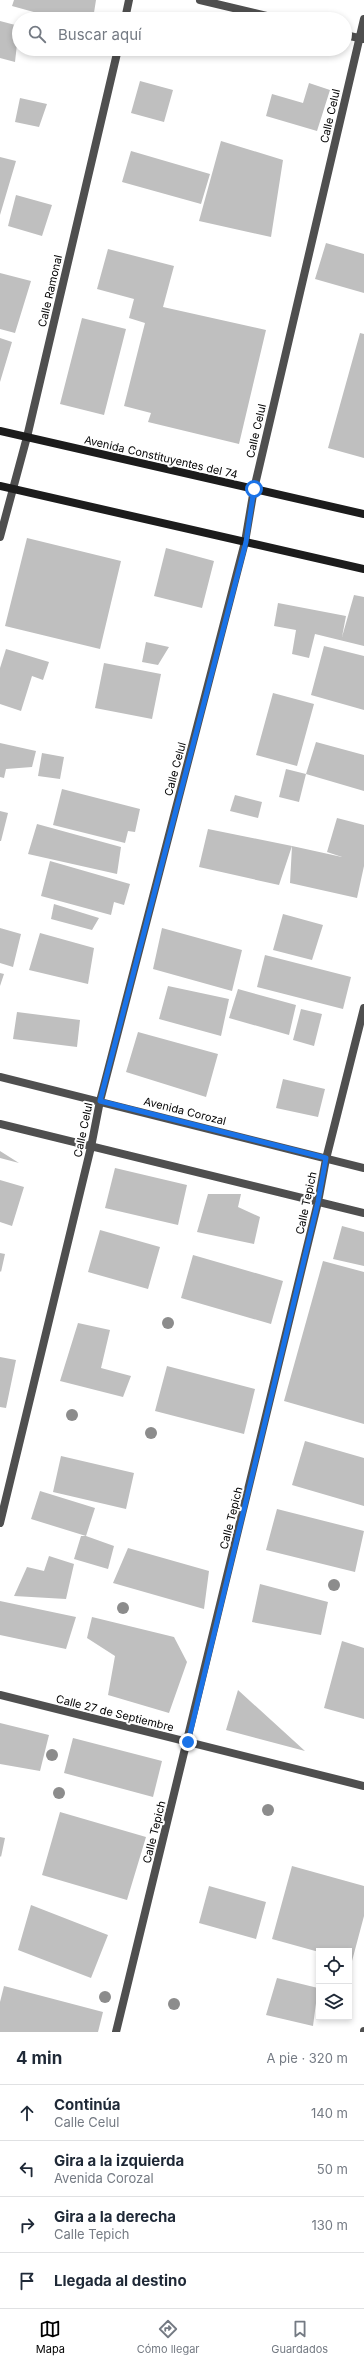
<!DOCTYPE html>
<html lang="es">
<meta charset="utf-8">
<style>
body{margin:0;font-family:Inter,sans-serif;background:#f6f6f7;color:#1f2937}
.controls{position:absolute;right:12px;bottom:12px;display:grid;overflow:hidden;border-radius:0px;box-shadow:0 2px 6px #0003}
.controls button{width:36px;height:36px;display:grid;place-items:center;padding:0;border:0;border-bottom:1px solid #e0e1e3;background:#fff;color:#1f2937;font:20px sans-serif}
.stop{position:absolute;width:12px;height:12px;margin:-9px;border:3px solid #1a73e8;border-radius:50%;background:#fff}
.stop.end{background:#1a73e8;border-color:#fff;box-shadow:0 1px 4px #0008}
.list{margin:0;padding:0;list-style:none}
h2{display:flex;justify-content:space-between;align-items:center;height:52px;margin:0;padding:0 16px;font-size:17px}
h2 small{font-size:13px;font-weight:400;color:#747a83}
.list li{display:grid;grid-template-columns:26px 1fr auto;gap:12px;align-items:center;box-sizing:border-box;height:56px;padding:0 16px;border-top:1px solid #e0e1e3}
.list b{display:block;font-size:15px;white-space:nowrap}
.list p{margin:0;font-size:13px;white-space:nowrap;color:#747a83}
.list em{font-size:13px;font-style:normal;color:#747a83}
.icon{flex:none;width:22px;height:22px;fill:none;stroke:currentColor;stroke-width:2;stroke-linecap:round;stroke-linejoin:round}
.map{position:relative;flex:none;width:364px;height:2032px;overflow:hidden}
.search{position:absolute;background:#fff;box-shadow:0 2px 6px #0003;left:12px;right:12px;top:12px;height:44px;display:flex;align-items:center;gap:10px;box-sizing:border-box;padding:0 14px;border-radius:22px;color:#747a83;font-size:15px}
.sheet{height:276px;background:#fff}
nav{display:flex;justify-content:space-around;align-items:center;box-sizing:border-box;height:56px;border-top:1px solid #e0e1e3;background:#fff;font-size:11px;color:#747a83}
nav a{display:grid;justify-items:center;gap:2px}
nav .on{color:#000}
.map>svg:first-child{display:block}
.building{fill:#bfbfbf}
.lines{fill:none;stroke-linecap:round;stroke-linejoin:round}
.minor{stroke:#4f4f4f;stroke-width:8}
.secondary{stroke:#1c1c1c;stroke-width:8}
.tree{fill:#8c8c8c}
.route{stroke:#1a73e8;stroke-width:5}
.labels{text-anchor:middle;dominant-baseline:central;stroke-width:4;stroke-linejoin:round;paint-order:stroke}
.street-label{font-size:11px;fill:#000;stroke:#fff}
</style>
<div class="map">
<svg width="364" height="2032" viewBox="0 0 364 2032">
<rect width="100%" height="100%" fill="#fff"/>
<path class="building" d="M14 0H96L93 19H59L12 6Z
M0 21 19 26 15 62 0 58Z
M140 81 173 90 164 122 131 113Z
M309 83 330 90 317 131 266 116 272 94 303 103Z
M20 98 47 104 39 127 15 122Z
M221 141 283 160 271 237 199 221Z
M131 151 210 174 201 204 122 182Z
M0 157 16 161 0 215Z
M16 195 52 205 42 236 8 226Z
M326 243 364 254V293L315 279Z
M108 249 174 266 163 307 266 330 239 444 148 422 151 413 124 406 145 323 129 318 134 299 97 289Z
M0 273 31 281 15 333 0 329Z
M82 318 126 329 104 415 60 404Z
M360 333 364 334V458L328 448Z
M0 338 12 342 0 382Z
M27 538 121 561 100 649 5 626Z
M166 548 214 561 202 608 154 596Z
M354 595 364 597V646L315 634 309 658 292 654 296 630 274 626 278 603 346 616 342 637Z
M146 642 169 647 158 665 142 662Z
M324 646 364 656V710L311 695Z
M6 649 49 662 43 680 32 676 21 711 0 704V668Z
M104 663 161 674 152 719 95 708Z
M273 693 314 704 297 766 256 755Z
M316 742 364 755V791L306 774 299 802 279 797 286 769 306 774Z
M0 743 36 751 32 767 6 769 4 778 0 777Z
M42 753 64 757 60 779 38 776Z
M62 789 140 809 135 832 128 831 125 843 53 825Z
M235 795 262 802 258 818 230 811Z
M0 811 8 813 1 841H0Z
M337 818 364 825V866L357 898 290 883 292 846 342 857 327 852Z
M37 824 121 847 117 874 28 854Z
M208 829 292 846 279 885 199 867Z
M50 861 130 884 124 905 114 902 111 915 41 896Z
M54 904 99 918 92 930 51 919Z
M283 914 323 925 312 960 273 950Z
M0 928 21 934 13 967 0 963Z
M162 928 242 950 232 991 153 969Z
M40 933 94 948 88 984 29 970Z
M265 955 351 977 343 1009 257 987Z
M0 973 4 974 0 986Z
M168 986 229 999 221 1036 159 1019Z
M238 989 296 1005 289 1035 229 1018Z
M301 1009 322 1014 314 1046 293 1040Z
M17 1012 80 1020 77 1047 13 1039Z
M138 1032 218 1054 206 1097 126 1072Z
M283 1079 325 1089 318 1117 276 1108Z
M0 1151 19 1163 0 1158Z
M115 1168 187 1185 178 1225 105 1208Z
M0 1180 24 1187 12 1226 0 1222Z
M208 1194H241L238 1207 260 1217 254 1244 197 1232Z
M342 1226 364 1232V1266L333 1259Z
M100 1230 160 1247 148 1289 88 1272Z
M0 1253 5 1254 1 1272 0 1271Z
M193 1255 283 1281 271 1324 181 1298Z
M323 1261 364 1272V1424L284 1401Z
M78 1323 110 1330 101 1368 131 1376 123 1397 60 1381Z
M0 1357 16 1360 6 1408 0 1407Z
M167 1366 255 1389 244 1434 155 1411Z
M305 1441 364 1458V1506L292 1485Z
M61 1456 134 1473 126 1509 53 1492Z
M40 1491 95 1508 86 1536 114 1546 108 1569 74 1559 81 1536H86L31 1519Z
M277 1509 364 1531 355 1572 266 1550Z
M128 1548 209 1571 204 1609 113 1583Z
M49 1556 74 1564 66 1599 14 1596 27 1567 44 1571Z
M260 1584 328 1602 321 1635 252 1622Z
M0 1601 76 1617 66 1649 0 1635Z
M92 1617 174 1637 187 1662 169 1713 108 1695 115 1656 87 1638Z
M342 1641 364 1648V1719L324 1708Z
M238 1690 305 1751 226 1730Z
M0 1723 49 1735 40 1771 0 1764Z
M73 1738 162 1761 153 1797 64 1773Z
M60 1812 146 1837 127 1900 42 1875Z
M0 1837 5 1838 1 1857 0 1856Z
M292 1866 364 1886V1916L352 1961 349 1960V1951L319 1952 272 1939Z
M209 1886 266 1902 256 1939 199 1923Z
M31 1905 108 1935 91 1978 18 1950Z
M277 1978 318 1988 313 2026 266 2015Z
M4 1986 103 2012 98 2032H0V2002Z"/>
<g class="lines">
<path class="minor" d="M200 0 279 19
M125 19 129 0
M345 35 364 39
M0 537 27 437 118 49
M0 1077 364 1168
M0 1124 364 1213
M0 1523 91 1147 100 1101 245 542 254 489 364 19
M0 1695 364 1786
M116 2032 318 1202 326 1159 364 1008
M364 2032V2031"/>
<path class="secondary" d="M0 431 364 514
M0 486 364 569"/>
</g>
<g class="tree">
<circle cx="168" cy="1323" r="6"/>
<circle cx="72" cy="1415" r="6"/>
<circle cx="151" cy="1433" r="6"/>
<circle cx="334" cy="1585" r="6"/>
<circle cx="123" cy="1608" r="6"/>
<circle cx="52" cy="1755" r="6"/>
<circle cx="59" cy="1793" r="6"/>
<circle cx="268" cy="1810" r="6"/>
<circle cx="105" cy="1997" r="6"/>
<circle cx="174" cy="2004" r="6"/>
</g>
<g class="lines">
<path class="route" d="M188 1742 318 1202 326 1158 100 1101 246 542 254 489"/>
</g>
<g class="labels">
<g class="street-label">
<text transform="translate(330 116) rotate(-77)">Calle Celul</text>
<text transform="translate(50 291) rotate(-77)">Calle Ramonal</text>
<text transform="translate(256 431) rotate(-77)">Calle Celul</text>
<text transform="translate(161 457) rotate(13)">Avenida Constituyentes del 74</text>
<text transform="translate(175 769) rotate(-75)">Calle Celul</text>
<text transform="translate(185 1111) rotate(14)">Avenida Corozal</text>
<text transform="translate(83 1130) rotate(-78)">Calle Celul</text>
<text transform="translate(306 1203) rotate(-78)">Calle Tepich</text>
<text transform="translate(231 1518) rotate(-76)">Calle Tepich</text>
<text transform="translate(115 1713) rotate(14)">Calle 27 de Septiembre</text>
<text transform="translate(154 1832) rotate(-76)">Calle Tepich</text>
</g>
</g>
</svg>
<div class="controls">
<button><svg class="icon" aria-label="locate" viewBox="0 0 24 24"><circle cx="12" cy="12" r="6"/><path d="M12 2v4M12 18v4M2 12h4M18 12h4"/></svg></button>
<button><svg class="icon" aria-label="layers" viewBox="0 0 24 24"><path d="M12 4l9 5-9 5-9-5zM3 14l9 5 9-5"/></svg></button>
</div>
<div class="stop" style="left:254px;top:489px"></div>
<div class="stop end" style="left:188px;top:1742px"></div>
<div class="search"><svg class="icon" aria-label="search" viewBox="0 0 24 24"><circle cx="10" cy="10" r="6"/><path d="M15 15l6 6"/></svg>Buscar aquí</div>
</div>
<section class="sheet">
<h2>4 min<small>A pie · 320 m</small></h2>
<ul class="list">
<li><svg class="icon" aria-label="ahead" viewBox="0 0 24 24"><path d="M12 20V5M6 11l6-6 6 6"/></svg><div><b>Continúa</b><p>Calle Celul</p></div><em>140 m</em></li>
<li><svg class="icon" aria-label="left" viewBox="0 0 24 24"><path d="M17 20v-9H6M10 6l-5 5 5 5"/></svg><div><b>Gira a la izquierda</b><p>Avenida Corozal</p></div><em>50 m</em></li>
<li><svg class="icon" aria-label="right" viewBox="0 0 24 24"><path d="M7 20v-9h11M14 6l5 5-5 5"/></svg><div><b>Gira a la derecha</b><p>Calle Tepich</p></div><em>130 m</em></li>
<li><svg class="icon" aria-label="arrive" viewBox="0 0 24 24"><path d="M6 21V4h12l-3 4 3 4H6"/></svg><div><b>Llegada al destino</b></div></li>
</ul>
</section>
<nav>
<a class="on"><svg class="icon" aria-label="map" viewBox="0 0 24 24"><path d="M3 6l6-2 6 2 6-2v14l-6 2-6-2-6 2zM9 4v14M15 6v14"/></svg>Mapa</a>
<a><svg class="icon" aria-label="directions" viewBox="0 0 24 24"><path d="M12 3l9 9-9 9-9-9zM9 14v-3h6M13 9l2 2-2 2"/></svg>Cómo llegar</a>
<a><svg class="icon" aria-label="saved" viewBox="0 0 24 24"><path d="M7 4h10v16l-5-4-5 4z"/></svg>Guardados</a>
</nav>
